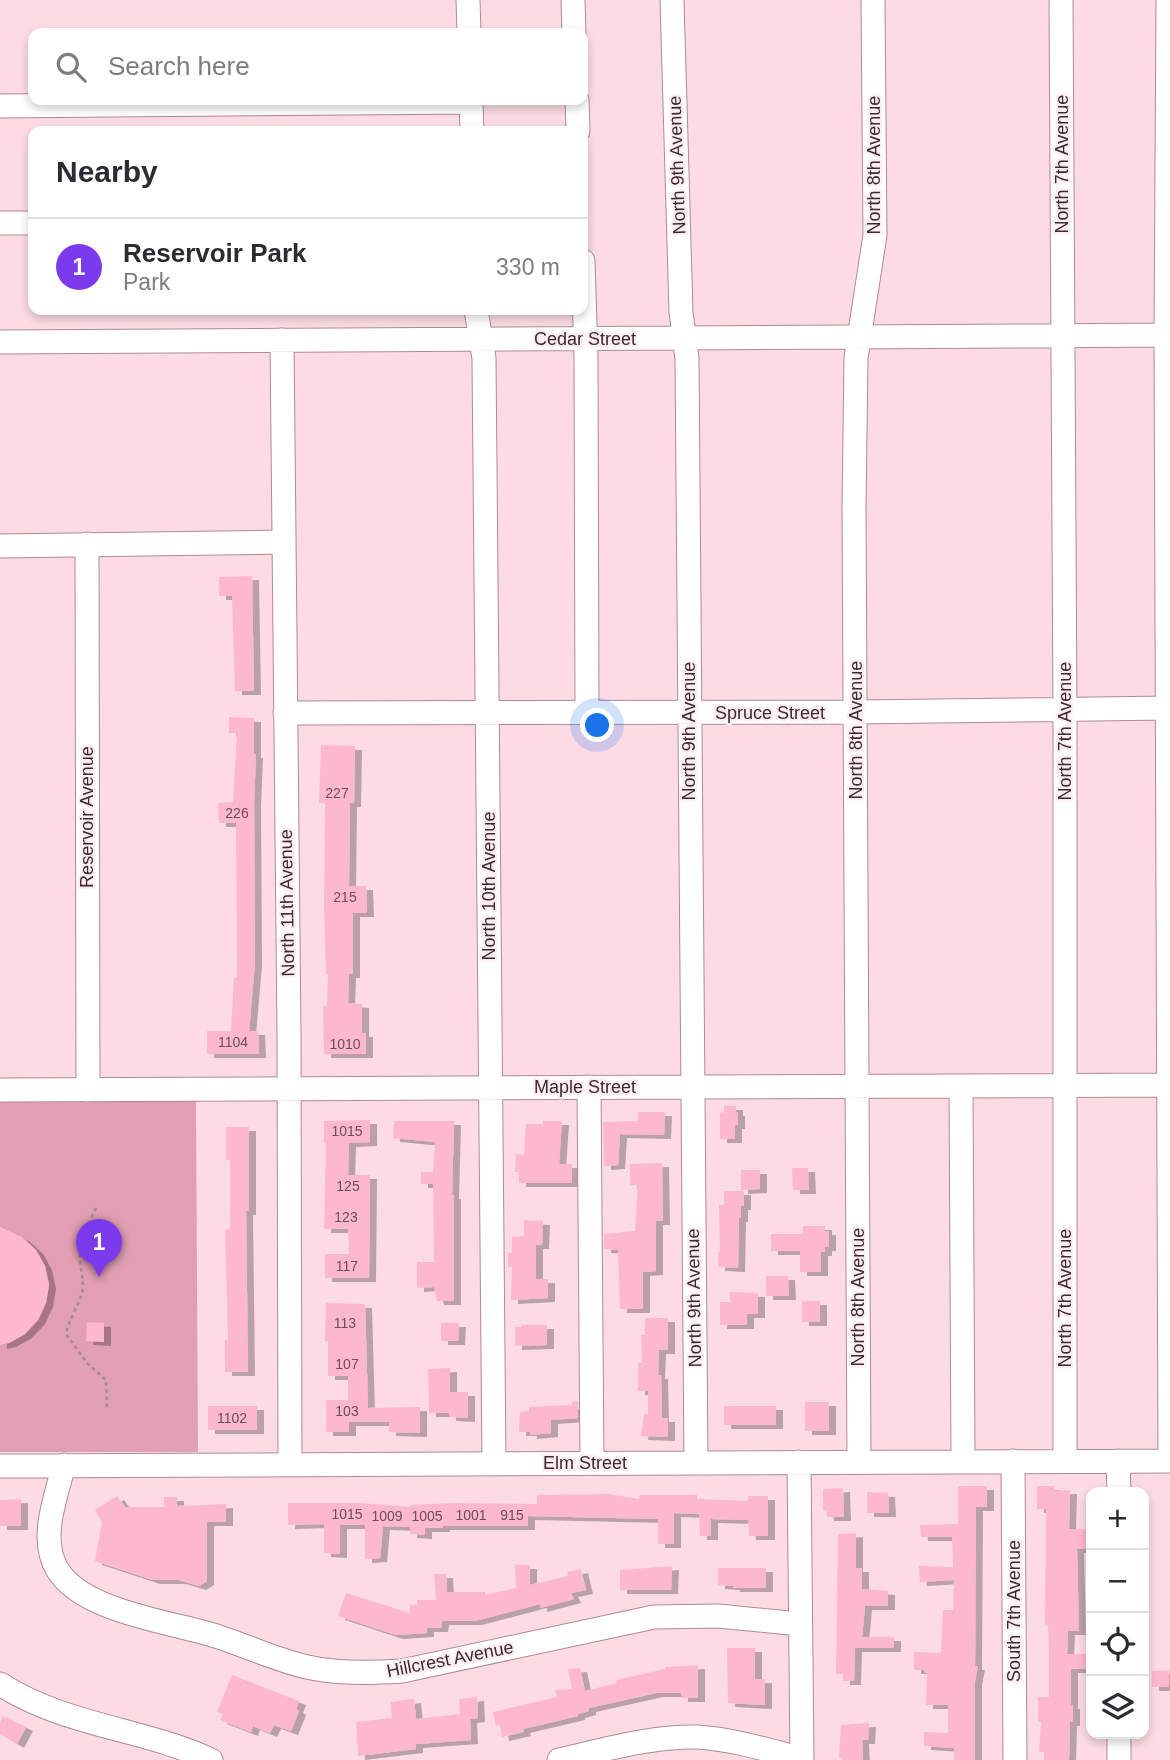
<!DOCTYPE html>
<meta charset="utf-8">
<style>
body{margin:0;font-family:Helvetica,sans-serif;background:#f7f7f7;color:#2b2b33}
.controls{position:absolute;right:21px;bottom:21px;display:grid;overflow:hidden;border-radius:14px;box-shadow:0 4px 10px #0003}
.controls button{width:63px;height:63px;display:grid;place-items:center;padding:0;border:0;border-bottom:2px solid #e1e1e2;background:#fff;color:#2b2b33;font:35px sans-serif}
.you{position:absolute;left:598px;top:726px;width:24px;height:24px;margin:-18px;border:5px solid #fff;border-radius:50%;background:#1a73e8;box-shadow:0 0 0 10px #1a73e833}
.badge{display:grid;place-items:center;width:46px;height:46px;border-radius:50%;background:#7c3aed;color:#fff;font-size:23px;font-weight:700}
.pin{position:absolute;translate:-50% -58px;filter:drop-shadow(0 2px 4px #0008)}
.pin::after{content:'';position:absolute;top:37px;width:24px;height:21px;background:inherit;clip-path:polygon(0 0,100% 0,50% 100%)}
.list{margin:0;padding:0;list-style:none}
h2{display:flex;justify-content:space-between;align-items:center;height:91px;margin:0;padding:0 28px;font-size:30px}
h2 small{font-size:23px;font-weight:400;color:#7c7c81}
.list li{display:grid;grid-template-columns:46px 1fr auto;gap:21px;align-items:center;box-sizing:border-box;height:98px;padding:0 28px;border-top:2px solid #e1e1e2}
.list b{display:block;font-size:26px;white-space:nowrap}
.list p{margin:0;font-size:23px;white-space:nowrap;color:#7c7c81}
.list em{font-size:23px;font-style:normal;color:#7c7c81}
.icon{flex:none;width:38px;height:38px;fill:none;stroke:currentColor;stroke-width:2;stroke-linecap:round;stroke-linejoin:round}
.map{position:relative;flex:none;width:1170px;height:1760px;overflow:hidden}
.search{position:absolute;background:#fff;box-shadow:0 4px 10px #0003;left:28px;top:28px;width:560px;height:77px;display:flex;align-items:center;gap:18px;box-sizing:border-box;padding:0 24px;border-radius:14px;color:#7c7c81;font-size:26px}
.panel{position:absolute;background:#fff;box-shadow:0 4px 10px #0003;left:28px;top:126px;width:560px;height:189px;border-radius:14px}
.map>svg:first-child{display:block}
.green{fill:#e19fb3}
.building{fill:#feb8cd;filter:url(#shadow)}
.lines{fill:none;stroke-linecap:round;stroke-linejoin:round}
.minor-casing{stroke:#af8a94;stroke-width:25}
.path{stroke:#a48b92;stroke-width:2.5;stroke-dasharray:3.5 3.5;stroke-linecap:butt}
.minor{stroke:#fff;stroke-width:23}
.labels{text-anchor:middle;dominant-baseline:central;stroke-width:5;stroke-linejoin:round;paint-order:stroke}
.number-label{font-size:14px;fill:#6c4e57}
.street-label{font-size:18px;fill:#3b2b30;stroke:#feedf2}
</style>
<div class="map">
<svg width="1170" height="1760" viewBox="0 0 1170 1760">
<defs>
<filter id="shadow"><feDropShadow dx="7" dy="4" stdDeviation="0" flood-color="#0004"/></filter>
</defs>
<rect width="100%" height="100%" fill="#fcdbe4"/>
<path class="green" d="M0 1101H196L198 1452H0Z"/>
<path class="building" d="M252 576 254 691H235L232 596H219V577Z
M229 717 254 718V754H256L254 802 255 962 249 1031H258L259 1054H207V1031H231L234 978H237L236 823H219L218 803 233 802 237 733H229Z
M321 745 355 746 354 803H350L349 886H366L367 913H353V974H349L348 1003 362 1004V1033H366V1054H324L323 1006H327L328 974H326L324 907 325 803H319Z
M724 1106H736V1112H738V1125H735V1139H720V1112L724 1113Z
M638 1112H665L664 1135 620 1134 618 1165 604 1166 603 1122 638 1121Z
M370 1120V1142L349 1143 348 1175H370L369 1278H325V1254H349L348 1229H324L326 1143H324V1121Z
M394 1121H454L452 1195H454V1301H437L434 1287 417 1288V1262H434L433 1184H421V1172H433L435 1142 393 1138Z
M543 1121H562L559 1164H572V1183H519V1172H515L516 1154 524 1155 526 1124H543Z
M226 1127H249V1211H246L248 1372H225V1340H228L225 1230 230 1229V1160H226Z
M662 1163 663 1221H656V1271L643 1272V1309H620L618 1250 604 1249V1234L635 1231 638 1185H630V1164Z
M792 1168H808L809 1190H793Z
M741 1170H760V1189L741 1190Z
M724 1191H744V1206H741V1218H739L738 1268 718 1267V1252H720L719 1205H724Z
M524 1220 543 1221 542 1245H536V1279H548V1298L511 1300 512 1267H508V1253H512V1237L524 1236Z
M803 1226H825V1231H829V1247H825V1252H821V1272H800V1251H771V1234H803Z
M0 1227 22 1237 36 1250 45 1266 49 1285 46 1303 38 1320 25 1334 9 1343 0 1345Z
M766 1276H788L789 1296H766Z
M730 1292 758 1293V1314H747V1325H720V1302H730Z
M802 1301H820V1322H802Z
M326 1303 365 1304 368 1408 420 1407V1433L389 1432V1422H349V1432H326V1400H348V1376H328V1341H325Z
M645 1318H668V1350H659L658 1375H661L662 1418H668V1437L641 1436 644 1414H648V1391H638V1363H642L641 1335H645Z
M87 1322 104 1323V1342L86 1341Z
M441 1323H459L458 1341H441Z
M521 1325H547V1345L515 1346V1327H521Z
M450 1368V1392H468V1418L449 1417V1413H429L428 1369Z
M578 1401V1418L551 1420V1433L530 1435V1432H519L520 1412 529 1411V1407L572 1405V1402Z
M805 1402H829V1431H805Z
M208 1406H257V1430H208Z
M724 1406H776V1425H724Z
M958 1486H987V1507H976L975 1666H978L975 1681V1760H954V1748L924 1746V1732L948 1733V1705H926L927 1673H925L924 1670H914V1652L941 1653 943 1610H953L954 1580 920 1582 919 1566 953 1567 952 1537H921L920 1525 958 1524Z
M1037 1486H1054V1491L1070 1490 1069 1529H1091V1549H1077L1079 1631H1068L1067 1654H1091V1669H1071V1705H1073V1722H1070L1069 1760H1044V1752H1039L1041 1722H1038V1697H1049V1650L1048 1625H1045L1046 1509H1037Z
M843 1488 844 1517H827L826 1510H823V1489Z
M867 1492 888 1493 889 1513H867Z
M609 1494 639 1499 640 1495H697V1499L748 1501V1496H768V1536H749L748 1520 711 1519V1536H700L699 1514 674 1513V1544H658V1519L528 1516V1526H443V1528H425V1535L410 1534V1527L383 1526 380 1558 365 1559V1525H340V1554L324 1553V1524L288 1525V1503H361L410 1507V1505L454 1503 537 1504V1495Z
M117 1496 125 1507H164V1497H177V1506L226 1504V1522H207V1581L199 1586 179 1580H153L95 1561 102 1522 95 1510Z
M21 1499V1526H0V1500Z
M856 1533V1568H862V1589L888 1591V1606H865L862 1637H894V1648H855L854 1681H843V1674H836L838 1534Z
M515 1565H530V1585L568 1576 567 1572 581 1569 586 1590 571 1593 574 1599 540 1608V1604L475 1621H442L441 1628H427V1633L396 1635 338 1616 346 1593 410 1613V1605H417V1600H436L434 1574H446L447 1592H485V1595L516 1588Z
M672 1566 671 1590H620V1570Z
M718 1568H766V1588H733V1586L718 1585Z
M727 1648H755V1679H765V1705L728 1703Z
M698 1665V1698H681V1693H656L589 1708V1711L578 1714V1716L523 1729 524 1732 502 1737 500 1725 496 1726 493 1712 557 1697 555 1690 572 1689 568 1669 580 1668 585 1691 617 1683 616 1680 665 1669V1667Z
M1169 1670V1687H1152V1671Z
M232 1675 299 1701 296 1709 299 1711 291 1731 274 1725 270 1733 253 1726 251 1732 220 1720 223 1714 217 1712Z
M477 1697 478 1718 470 1719 471 1740 416 1744V1749L358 1756 356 1722 392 1718 390 1702 414 1699 416 1719 460 1714 459 1699Z
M3 1716 26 1727 17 1744 0 1734V1723Z
M869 1723 868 1740H862L863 1760H843V1758H839L841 1725Z"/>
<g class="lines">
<g class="minor-casing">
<path id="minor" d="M468 0 469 33
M573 0 574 33
M672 0 681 312 687 359 696 1463
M1061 0 1065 710V1461
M1168 0 1166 335 1170 1461
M471 100 472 131
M577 100 578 131
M0 106 471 102
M0 223H33
M583 261 586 357 587 713
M476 310 484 358 494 1464
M282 340 289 1033 290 1465
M0 342 1170 335
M87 544 88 1090
M0 546 284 542
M285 713 855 712 1170 708
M961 1086 963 1461
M589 1087 592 1463
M0 1090 1170 1085
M1013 1461 1015 1760
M1118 1461 1119 1492
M799 1462 802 1760
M859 1462 854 507 856 358 875 235 873 0
M64 1465C56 1497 39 1538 57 1569 82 1612 172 1622 216 1636 247 1646 276 1660 307 1667 338 1674 371 1673 402 1671L654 1617 718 1616 800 1624
M0 1466 1170 1461
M0 1684C65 1726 142 1728 211 1760
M1119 1734V1760
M559 1760C604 1750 651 1736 697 1737 732 1739 768 1750 802 1759"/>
</g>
<path class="path" d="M96 1208C89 1223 81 1238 80 1255 79 1267 85 1280 82 1293 78 1307 69 1319 66 1334L87 1363 106 1380 107 1407"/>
<use href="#minor" class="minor"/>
</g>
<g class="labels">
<g class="number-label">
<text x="337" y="793">227</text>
<text x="237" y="813">226</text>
<text x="345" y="897">215</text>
<text x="233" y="1042">1104</text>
<text x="345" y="1044">1010</text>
<text x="347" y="1131">1015</text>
<text x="348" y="1186">125</text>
<text x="346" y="1217">123</text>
<text x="347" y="1266">117</text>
<text x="345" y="1323">113</text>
<text x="347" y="1364">107</text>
<text x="347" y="1411">103</text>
<text x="232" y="1418">1102</text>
<text x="347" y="1514">1015</text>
<text x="471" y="1515">1001</text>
<text x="512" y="1515">915</text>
<text x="387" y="1516">1009</text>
<text x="427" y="1516">1005</text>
</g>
<g class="street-label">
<text transform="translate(1062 164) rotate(-90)">North 7th Avenue</text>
<text transform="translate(677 165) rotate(-92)">North 9th Avenue</text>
<text transform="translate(874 165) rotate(-90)">North 8th Avenue</text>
<text x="585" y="339">Cedar Street</text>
<text x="770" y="713">Spruce Street</text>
<text transform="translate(856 730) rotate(-90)">North 8th Avenue</text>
<text transform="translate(689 731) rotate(-90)">North 9th Avenue</text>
<text transform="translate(1065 731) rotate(-90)">North 7th Avenue</text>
<text transform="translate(87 817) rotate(-90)">Reservoir Avenue</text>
<text transform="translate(489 886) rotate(-90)">North 10th Avenue</text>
<text transform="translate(287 903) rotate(-91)">North 11th Avenue</text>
<text x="585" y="1087">Maple Street</text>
<text transform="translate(858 1297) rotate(-90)">North 8th Avenue</text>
<text transform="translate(694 1298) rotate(-91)">North 9th Avenue</text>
<text transform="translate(1065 1298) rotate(-90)">North 7th Avenue</text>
<text x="585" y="1463">Elm Street</text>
<text transform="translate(1014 1611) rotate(-90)">South 7th Avenue</text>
<text transform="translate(450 1659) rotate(-11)">Hillcrest Avenue</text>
</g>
</g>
</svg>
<div class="controls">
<button>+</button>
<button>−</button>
<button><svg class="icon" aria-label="locate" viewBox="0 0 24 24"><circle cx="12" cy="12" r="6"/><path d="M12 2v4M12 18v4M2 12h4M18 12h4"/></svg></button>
<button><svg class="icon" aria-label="layers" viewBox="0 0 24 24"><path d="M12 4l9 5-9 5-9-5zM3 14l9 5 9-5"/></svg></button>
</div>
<div class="you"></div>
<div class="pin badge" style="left:99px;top:1277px">1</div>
<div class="search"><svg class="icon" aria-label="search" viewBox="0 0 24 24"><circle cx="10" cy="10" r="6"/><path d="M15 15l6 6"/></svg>Search here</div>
<section class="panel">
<h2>Nearby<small></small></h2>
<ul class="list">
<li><span class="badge">1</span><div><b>Reservoir Park</b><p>Park</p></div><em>330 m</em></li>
</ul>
</section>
</div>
